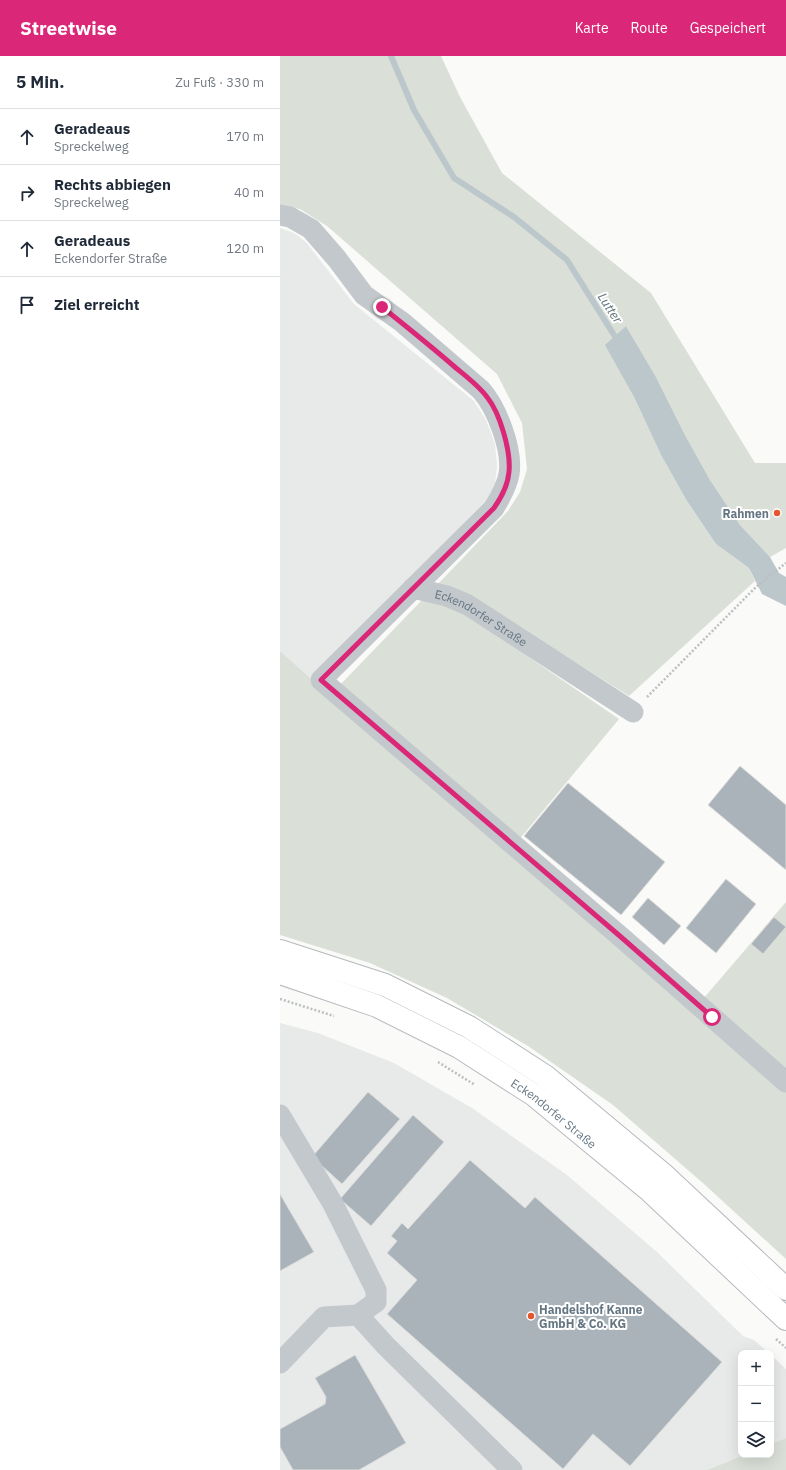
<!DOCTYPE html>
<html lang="de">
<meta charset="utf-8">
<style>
body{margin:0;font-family:"IBM Plex Sans",sans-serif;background:#f6f6f7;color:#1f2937}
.controls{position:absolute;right:12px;bottom:12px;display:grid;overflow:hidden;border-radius:8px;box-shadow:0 4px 16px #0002}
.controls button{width:36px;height:36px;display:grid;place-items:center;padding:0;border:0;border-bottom:1px solid #e0e1e3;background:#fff;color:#1f2937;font:20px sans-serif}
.stop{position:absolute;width:12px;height:12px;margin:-9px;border:3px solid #db2777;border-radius:50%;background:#fff}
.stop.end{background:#db2777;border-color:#fff;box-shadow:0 1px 4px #0008}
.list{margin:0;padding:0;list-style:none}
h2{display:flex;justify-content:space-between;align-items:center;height:52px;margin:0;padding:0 16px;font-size:17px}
h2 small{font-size:13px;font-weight:400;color:#747a83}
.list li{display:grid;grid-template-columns:26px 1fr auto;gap:12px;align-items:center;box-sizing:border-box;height:56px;padding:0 16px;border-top:1px solid #e0e1e3}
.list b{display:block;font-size:15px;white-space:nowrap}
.list p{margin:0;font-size:13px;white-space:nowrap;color:#747a83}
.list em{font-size:13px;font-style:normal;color:#747a83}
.icon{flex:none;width:22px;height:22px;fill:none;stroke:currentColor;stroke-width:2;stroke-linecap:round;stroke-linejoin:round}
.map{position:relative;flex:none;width:506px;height:1414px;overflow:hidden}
header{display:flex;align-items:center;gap:24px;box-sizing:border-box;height:56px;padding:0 20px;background:#db2777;color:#fff}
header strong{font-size:19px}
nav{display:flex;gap:22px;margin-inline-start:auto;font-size:14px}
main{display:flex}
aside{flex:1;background:#fff}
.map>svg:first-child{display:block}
.built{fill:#e8e9e9}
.green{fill:#dadfd7}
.water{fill:#bbc7cb}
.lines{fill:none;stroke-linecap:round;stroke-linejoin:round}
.stream{stroke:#bbc7cb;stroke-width:6}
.building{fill:#aab3b9;stroke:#dcdcda}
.major-casing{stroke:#b5babe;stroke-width:24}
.path{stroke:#bbbfc2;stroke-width:2.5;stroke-dasharray:2 2;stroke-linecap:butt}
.minor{stroke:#c3c8cc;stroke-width:21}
.major{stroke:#fff;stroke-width:22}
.route{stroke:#db2777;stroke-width:5}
.poi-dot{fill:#e4572e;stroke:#fff;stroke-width:1.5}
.labels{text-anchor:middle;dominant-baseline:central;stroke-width:4;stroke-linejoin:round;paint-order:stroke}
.poi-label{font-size:12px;font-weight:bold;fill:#657683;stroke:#fff;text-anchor:end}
.street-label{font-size:12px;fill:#657683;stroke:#fff}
.water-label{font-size:13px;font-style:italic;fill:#60757c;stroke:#fff}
</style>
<header>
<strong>Streetwise</strong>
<nav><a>Karte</a><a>Route</a><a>Gespeichert</a></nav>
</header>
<main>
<aside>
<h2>5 Min.<small>Zu Fuß · 330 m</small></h2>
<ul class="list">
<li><svg class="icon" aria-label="ahead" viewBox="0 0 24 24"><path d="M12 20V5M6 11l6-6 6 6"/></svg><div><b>Geradeaus</b><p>Spreckelweg</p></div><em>170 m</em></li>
<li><svg class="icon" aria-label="right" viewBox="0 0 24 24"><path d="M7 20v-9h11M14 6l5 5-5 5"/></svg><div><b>Rechts abbiegen</b><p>Spreckelweg</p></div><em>40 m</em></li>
<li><svg class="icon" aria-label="ahead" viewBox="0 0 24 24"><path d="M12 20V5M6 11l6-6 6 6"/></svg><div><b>Geradeaus</b><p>Eckendorfer Straße</p></div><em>120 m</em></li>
<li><svg class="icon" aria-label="arrive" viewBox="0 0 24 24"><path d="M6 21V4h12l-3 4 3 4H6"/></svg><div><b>Ziel erreicht</b></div></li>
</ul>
</aside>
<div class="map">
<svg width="506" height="1414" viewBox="0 0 506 1414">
<rect width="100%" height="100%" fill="#fafaf8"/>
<path class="built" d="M0 172 14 177 26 186 74 248 194 345 206 364 215 388 217 410 215 428 207 444 32 623 0 595Z
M0 967 38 977 114 1007 192 1052 287 1119 377 1196 463 1280 474 1284 489 1297H461V1399H464L427 1414H0Z
M491 1299 506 1313V1382L491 1388Z"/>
<path class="green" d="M0 0H161L180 41 222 117 371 237 475 407H506V492L490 501 460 469 430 424 405 379 376 321 346 270 326 289 354 341 381 399 407 445 436 488 469 512 475 525 349 640 185 537 156 530 228 455 240 436 247 413 242 367 217 318 47 170 20 153 0 149Z
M144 542 170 547 339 663 238 785 58 631Z
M0 595 86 671 506 1030V1203L424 1128 333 1049 248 990 167 942 90 907 0 879Z
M506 846V1018L423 943Z
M506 1382V1414H427L464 1399H491V1388Z"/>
<path class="water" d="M346 270 376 321 405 379 430 424 460 469 490 501 499 517 506 521V550L482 538 469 512 436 488 407 445 381 399 354 341 325 289Z"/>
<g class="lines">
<path class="stream" d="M111 0 134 54 174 122 234 161 287 204 339 287"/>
</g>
<path class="building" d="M460 710 506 749V814L428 749Z
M288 727 385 806 341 859 244 780Z
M446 823 476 848 436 897 406 872Z
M368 842 401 870 384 889 352 861Z
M494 861 506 871 483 898 471 888Z
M88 1036 120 1063 62 1128 32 1101Z
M133 1059 164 1086 91 1170 60 1143Z
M190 1104 245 1152 255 1141 442 1306 350 1410 313 1378 283 1413 107 1258 137 1224 107 1197 117 1185 111 1180 122 1167 128 1173Z
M0 1138 34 1196 0 1215Z
M75 1299 126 1387 79 1414H13L0 1391V1373L45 1348 46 1341 35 1322Z"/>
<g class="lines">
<g class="major-casing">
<g id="major">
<path d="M0 895 105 929 189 971 265 1020 384 1119 506 1233"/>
<path id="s2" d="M0 917 97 950 179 991 254 1039 369 1134 506 1263"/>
</g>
</g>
<path class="path" d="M367 641 476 531 506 507
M0 943 54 960
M158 1006 195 1029
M496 1283 506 1292"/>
<g class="minor">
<path d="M0 159 10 161 31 173 57 203 84 239 122 266 201 334C217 352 233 394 229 418 227 430 220 442 214 452L41 624 341 881 506 1026"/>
<path id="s1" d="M133 532 167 540 188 549 353 656"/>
<path d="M0 1059 53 1148 96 1234V1246L78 1259 44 1261 0 1307"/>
<path d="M78 1259 106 1290 232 1414"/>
</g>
<use href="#major" class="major"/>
</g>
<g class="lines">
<path class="route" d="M102 251C127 271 152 291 176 312 187 321 199 330 207 341 220 357 231 395 229 416 228 428 221 442 214 452L41 624 341 881 432 961"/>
</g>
<g class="poi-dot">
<circle cx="497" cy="457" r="4"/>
<circle cx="251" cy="1260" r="4"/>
</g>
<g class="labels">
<g class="poi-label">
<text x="489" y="457">Rahmen</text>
<text x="259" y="1253" text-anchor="start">Handelshof Kanne<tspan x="259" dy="14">GmbH &amp; Co. KG</tspan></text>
</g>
<g class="street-label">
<text stroke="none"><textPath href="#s1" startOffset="75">Eckendorfer Straße</textPath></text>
<text stroke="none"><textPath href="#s2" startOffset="310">Eckendorfer Straße</textPath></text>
</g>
<g class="water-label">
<text transform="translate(330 252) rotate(57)">Lutter</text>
</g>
</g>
</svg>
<div class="controls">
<button>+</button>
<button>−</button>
<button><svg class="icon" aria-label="layers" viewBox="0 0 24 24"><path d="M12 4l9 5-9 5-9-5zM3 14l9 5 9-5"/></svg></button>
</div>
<div class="stop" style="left:432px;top:961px"></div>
<div class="stop end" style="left:102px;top:251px"></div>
</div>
</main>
